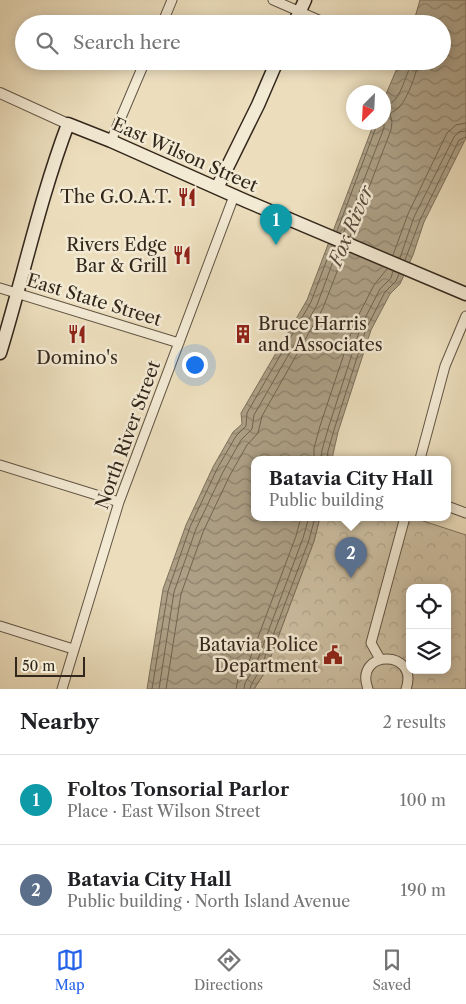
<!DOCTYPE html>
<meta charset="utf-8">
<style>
body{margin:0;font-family:"Libre Caslon Text",serif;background:#f2f2f2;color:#202124}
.controls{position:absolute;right:15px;bottom:15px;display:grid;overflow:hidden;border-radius:10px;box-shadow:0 2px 12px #0003}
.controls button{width:45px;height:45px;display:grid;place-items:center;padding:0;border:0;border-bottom:1px solid #e0e0e0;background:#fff;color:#202124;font:25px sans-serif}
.compass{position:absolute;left:346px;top:85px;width:45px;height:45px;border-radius:50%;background:#fff;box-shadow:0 2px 12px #0003;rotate:204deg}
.scale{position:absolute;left:15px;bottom:12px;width:70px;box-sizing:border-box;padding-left:5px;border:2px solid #33271c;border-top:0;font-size:14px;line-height:18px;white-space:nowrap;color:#33271c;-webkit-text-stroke:4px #f3ead4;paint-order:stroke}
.you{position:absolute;left:194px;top:364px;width:18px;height:18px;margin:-12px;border:4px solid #fff;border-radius:50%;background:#1a73e8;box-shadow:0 0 0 8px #1a73e833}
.badge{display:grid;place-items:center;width:32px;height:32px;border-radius:50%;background:#2563eb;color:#fff;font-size:16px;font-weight:700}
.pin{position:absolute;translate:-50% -41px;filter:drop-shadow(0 1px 2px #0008)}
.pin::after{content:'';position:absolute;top:26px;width:18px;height:15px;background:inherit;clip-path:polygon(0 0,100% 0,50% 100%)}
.popup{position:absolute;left:251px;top:456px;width:200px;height:65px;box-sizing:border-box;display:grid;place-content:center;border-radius:10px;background:#fff;filter:drop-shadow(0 1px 4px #0005);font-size:16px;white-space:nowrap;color:#757577}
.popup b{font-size:19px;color:#202124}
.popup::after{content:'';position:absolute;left:50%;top:100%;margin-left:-10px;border:10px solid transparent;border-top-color:#fff}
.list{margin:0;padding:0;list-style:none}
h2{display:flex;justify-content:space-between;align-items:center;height:65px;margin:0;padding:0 20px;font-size:21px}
h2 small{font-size:16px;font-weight:400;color:#757577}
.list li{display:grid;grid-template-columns:32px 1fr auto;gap:15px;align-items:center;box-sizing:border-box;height:90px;padding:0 20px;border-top:1px solid #e0e0e0}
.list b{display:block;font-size:19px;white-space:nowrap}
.list p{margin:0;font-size:16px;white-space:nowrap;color:#757577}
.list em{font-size:16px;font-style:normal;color:#757577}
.icon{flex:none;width:28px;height:28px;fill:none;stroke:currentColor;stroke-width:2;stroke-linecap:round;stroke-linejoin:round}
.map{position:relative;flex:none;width:466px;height:689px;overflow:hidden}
.search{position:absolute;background:#fff;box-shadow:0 2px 12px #0003;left:15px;right:15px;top:15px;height:55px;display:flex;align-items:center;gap:12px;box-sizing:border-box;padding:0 18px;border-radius:28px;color:#757577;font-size:19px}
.sheet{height:245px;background:#fff}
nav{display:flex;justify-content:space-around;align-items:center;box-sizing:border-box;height:70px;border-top:1px solid #e0e0e0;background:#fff;font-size:14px;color:#757577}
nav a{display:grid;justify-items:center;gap:2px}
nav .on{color:#2563eb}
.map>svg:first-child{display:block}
.park{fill:url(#park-crowns);stroke:#80735f;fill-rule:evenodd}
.water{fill:url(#water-waves);stroke:#7c705c}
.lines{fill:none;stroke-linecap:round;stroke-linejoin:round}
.shore{stroke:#706451;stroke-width:1}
.minor-casing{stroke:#615544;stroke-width:11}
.tertiary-casing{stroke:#615544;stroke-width:12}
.secondary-casing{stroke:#33271c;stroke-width:15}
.minor{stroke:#f3ead4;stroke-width:9}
.tertiary{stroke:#f3ead4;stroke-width:10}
.secondary{stroke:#f3ead4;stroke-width:12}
.labels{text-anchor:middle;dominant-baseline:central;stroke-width:5;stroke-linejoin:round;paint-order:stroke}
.street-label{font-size:18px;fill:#33271c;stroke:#f3ead4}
.poi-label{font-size:18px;fill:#33271c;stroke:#f3ead4;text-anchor:end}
.water-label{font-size:19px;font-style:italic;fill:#584b3c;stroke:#f3ead4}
</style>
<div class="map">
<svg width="466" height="689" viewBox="0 0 466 689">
<defs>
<pattern id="park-crowns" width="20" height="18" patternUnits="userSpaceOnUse" patternTransform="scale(1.25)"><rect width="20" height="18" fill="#cdbfa2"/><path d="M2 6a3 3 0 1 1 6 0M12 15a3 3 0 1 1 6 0" fill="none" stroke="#b0a48b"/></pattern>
<pattern id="water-waves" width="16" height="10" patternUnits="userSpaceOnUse" patternTransform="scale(1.25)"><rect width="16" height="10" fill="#ada086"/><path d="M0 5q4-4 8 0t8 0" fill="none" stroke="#8d826d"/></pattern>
</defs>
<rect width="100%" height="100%" fill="#ecdebd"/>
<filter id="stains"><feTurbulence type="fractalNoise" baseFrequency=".004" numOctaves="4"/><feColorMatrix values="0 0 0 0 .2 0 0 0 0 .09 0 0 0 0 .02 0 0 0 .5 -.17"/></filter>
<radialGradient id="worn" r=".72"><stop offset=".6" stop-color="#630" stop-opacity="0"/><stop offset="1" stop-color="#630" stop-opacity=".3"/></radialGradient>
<path class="park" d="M320 517H411L466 535V689H254L265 672 314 541ZM410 588H447V670H410Z"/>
<path class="water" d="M420 0H466V138L424 222 413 255 400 284 390 294 371 330 338 432 332 459H255V517H320L314 541 265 672 254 689H147L163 589 186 525 213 467 233 432 242 424 241 413 307 300 374 123 384 122V99L400 61H442V24H413Z"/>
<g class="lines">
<path class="shore" d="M384 106C399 105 404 80 410 67V61
M337 231 378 122
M343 234 384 128V119
M350 237 391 130 392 122 390 114C393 111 397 110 400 106 407 99 418 71 418 61
M393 255 408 214 447 133 456 125 466 123
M400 258 414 217 454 137 459 132 466 131
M405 260 420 220 440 179 459 140 466 137
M314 459V448L320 426 354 324 374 285 387 269
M321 459 322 450 328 429 361 326 380 289 391 278 393 271
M327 459 328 451 334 430 366 329 385 292 396 281 399 274
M152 689 168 591 190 527 217 469 236 436 246 426 247 413 311 302 332 246
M159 689 174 592 196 529 223 472 241 440 252 429 254 415 317 305 338 248
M166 689 181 594 203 532 230 475 247 445 258 433 262 416 323 308 345 251
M236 689 238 679 248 664 296 536 301 517
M244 689 245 683 255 667 303 538 309 517
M250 689 251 685 260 670 309 540 315 517"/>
<g class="minor-casing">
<path id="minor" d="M273 0 328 24
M162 24 172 0
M111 141 145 61
M0 288 179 343
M420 459 445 366 466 316
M0 465 119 502
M447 506 466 513
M0 626 73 649
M380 659 371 643 405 517
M62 689 119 502 234 196
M368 689C353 649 420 649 406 689"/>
</g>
<g class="tertiary-casing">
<path id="tertiary" d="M0 93 68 124"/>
</g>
<g class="secondary-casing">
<path id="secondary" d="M294 24 305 0
M217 188 258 105 277 61
M0 353C23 278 40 198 68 124L111 141 246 201 466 294"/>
</g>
<use href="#minor" class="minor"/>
<use href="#tertiary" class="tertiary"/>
<use href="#secondary" class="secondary"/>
</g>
<defs>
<g id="restaurant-bare" transform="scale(1.5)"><path d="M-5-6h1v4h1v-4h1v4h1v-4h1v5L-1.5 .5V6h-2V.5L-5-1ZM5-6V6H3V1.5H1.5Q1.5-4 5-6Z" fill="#8f2418" stroke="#f3ead4" stroke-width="2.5" paint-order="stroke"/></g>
<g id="building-bare" transform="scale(1.5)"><path d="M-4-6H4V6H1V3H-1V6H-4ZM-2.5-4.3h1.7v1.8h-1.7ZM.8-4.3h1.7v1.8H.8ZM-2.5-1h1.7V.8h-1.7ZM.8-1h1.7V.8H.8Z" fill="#8f2418" stroke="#f3ead4" stroke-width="2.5" paint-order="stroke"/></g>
<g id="civic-bare" transform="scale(1.5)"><path d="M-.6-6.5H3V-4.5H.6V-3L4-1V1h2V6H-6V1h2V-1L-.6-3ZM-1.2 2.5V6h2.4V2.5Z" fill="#8f2418" stroke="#f3ead4" stroke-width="2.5" paint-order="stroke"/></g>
</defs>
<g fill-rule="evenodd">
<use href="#restaurant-bare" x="187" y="197"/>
<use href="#restaurant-bare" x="182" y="255"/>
<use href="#restaurant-bare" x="77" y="334"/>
<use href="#building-bare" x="243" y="334"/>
<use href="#civic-bare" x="333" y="655"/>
</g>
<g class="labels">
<g class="street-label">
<text transform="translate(185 155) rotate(24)">East Wilson Street</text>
<text transform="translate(94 300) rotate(17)">East State Street</text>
<text transform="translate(128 435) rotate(-70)">North River Street</text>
</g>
<g class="poi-label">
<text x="172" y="197">The G.O.A.T.</text>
<text x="167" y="245">Rivers Edge<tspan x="167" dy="21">Bar &amp; Grill</tspan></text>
<text x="258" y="324" text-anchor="start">Bruce Harris<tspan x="258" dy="21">and Associates</tspan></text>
<text x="77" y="358" text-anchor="middle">Domino's</text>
<text x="318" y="645">Batavia Police<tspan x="318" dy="21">Department</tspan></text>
</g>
<g class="water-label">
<text transform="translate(351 226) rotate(-67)">Fox River</text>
</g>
</g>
<rect width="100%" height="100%" filter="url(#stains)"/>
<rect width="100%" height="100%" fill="url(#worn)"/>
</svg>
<div class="controls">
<button><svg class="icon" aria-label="locate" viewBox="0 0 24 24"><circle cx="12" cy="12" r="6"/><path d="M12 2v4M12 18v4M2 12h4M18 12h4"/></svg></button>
<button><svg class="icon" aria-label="layers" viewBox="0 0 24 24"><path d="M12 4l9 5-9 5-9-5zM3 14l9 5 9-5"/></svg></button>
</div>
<svg class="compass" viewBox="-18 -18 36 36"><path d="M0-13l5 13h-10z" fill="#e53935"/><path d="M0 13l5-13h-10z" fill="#757577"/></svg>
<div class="scale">50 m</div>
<div class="you"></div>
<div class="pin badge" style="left:276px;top:245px;background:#0f9aa8">1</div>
<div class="pin badge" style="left:351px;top:578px;background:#5c6f8a">2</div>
<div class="popup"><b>Batavia City Hall</b>Public building</div>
<div class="search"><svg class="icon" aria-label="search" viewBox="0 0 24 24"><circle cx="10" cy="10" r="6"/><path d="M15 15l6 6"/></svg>Search here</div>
</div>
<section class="sheet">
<h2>Nearby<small>2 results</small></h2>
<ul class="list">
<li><span class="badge" style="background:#0f9aa8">1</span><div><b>Foltos Tonsorial Parlor</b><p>Place · East Wilson Street</p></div><em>100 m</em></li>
<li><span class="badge" style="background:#5c6f8a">2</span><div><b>Batavia City Hall</b><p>Public building · North Island Avenue</p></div><em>190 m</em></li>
</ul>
</section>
<nav>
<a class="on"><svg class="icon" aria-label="map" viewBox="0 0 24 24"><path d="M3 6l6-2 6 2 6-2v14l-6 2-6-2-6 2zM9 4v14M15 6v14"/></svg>Map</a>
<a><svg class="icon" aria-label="directions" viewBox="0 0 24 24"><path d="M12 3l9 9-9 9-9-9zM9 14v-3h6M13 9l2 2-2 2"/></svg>Directions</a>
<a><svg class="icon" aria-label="saved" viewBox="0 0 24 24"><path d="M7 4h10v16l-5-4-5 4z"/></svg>Saved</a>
</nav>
